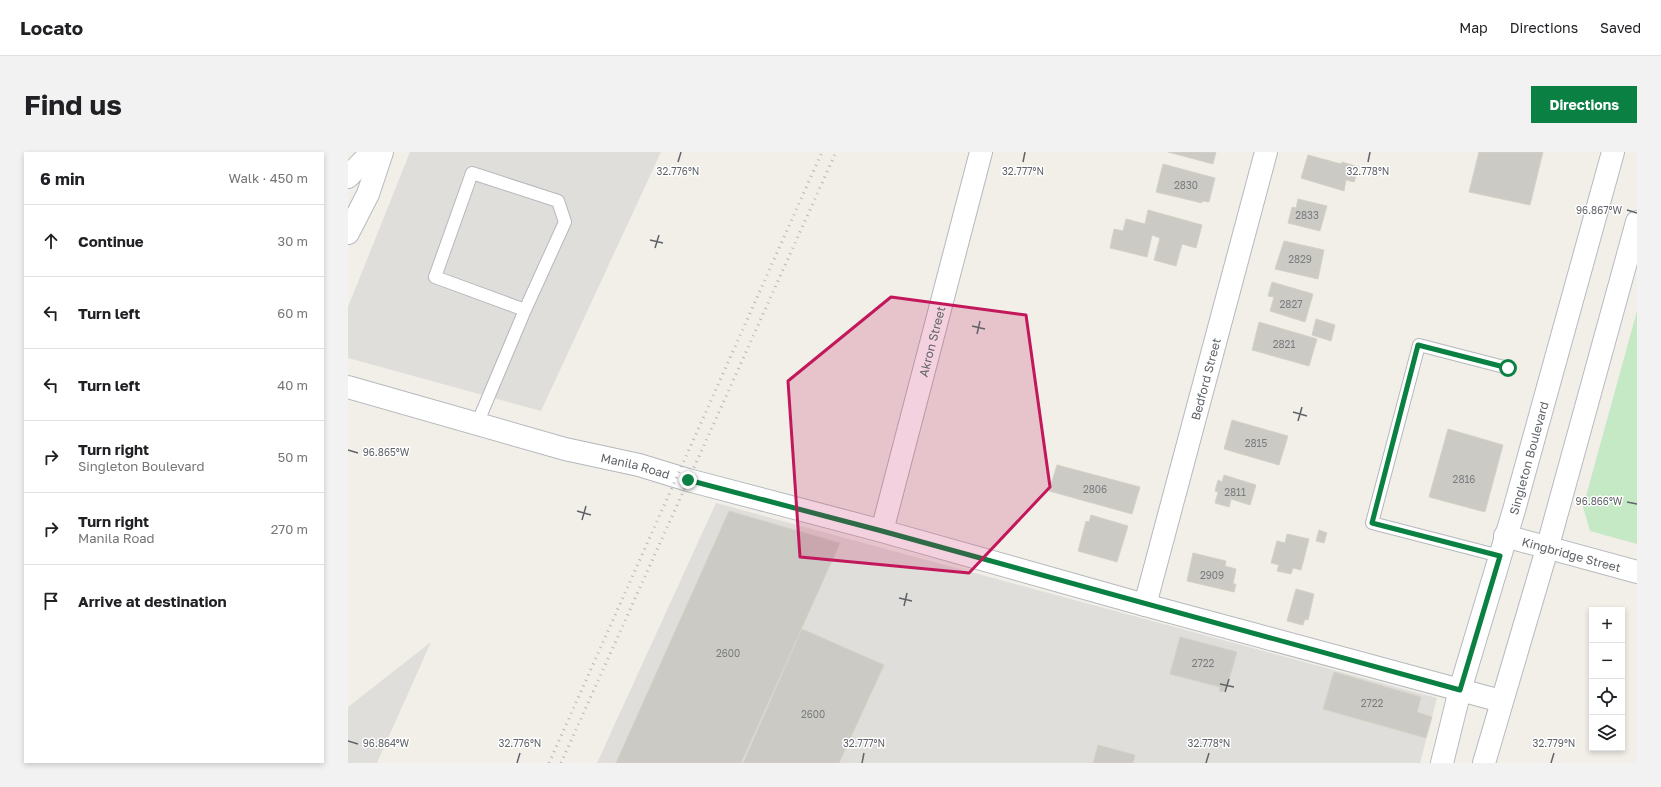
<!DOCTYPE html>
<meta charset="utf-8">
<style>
body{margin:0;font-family:"Golos Text",sans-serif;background:#f2f2f2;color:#202124}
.controls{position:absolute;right:12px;bottom:12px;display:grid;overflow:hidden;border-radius:0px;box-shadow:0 2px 6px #0003}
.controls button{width:36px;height:36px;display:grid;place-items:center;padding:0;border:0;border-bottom:1px solid #e0e0e0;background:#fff;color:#202124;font:20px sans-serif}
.stop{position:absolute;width:12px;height:12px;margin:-9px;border:3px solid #0b8043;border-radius:50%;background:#fff}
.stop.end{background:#0b8043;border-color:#fff;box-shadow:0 1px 4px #0008}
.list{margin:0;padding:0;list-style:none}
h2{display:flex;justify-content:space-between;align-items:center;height:52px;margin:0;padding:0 16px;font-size:17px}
h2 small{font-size:13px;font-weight:400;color:#757577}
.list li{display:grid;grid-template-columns:26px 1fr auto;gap:12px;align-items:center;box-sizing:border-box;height:72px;padding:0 16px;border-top:1px solid #e0e0e0}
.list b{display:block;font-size:15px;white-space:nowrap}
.list p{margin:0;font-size:13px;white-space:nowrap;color:#757577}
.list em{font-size:13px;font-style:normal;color:#757577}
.icon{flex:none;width:22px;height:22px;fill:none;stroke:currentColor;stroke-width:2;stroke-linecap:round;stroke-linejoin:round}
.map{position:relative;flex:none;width:1289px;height:611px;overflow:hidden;border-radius:0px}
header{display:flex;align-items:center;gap:24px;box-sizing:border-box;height:56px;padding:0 20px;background:#fff;border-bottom:1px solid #e0e0e0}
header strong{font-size:19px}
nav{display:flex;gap:22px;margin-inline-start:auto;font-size:14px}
.intro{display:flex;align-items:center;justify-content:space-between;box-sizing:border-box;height:96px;padding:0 24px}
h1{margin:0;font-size:28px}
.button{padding:10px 18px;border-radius:0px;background:#0b8043;color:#fff;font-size:14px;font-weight:700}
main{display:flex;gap:24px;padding:0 24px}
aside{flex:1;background:#fff;border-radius:0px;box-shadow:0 2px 6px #0003}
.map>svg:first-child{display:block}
.industrial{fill:#e0deda}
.green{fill:#c5e8c5}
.building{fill:#cccac5;stroke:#d6d1c6}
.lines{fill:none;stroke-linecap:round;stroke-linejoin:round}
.lane-casing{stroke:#b5b8bc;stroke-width:14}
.street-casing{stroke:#b5b8bc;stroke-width:24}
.secondary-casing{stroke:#b6babf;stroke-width:24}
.lane{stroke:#fff;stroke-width:12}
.street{stroke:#fff;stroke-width:22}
.secondary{stroke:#fff;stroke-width:22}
.rail{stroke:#b6b7b8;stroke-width:3;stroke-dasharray:1 5;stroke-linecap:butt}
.route{stroke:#0b8043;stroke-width:5}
.marked{fill:#c2185b;fill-opacity:0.2;stroke:#c2185b;stroke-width:3;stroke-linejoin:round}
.ticks{fill:none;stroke:#5f6368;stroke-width:1.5}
.labels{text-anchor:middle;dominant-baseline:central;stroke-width:3;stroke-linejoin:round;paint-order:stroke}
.number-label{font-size:10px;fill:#7a7d7f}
.street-label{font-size:12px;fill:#5f6368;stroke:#fff}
.ticks-label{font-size:10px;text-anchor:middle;fill:#5f6368;stroke:#fff;stroke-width:3;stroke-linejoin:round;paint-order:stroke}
</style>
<header>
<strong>Locato</strong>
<nav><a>Map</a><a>Directions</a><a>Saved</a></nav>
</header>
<div class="intro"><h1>Find us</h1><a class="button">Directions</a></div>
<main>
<aside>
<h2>6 min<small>Walk · 450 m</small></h2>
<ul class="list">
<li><svg class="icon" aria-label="ahead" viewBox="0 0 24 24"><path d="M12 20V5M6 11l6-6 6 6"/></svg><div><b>Continue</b></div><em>30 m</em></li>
<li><svg class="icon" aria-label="left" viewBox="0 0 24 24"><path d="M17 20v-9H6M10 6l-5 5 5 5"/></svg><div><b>Turn left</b></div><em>60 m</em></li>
<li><svg class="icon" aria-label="left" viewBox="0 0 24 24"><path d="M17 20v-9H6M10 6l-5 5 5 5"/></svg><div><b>Turn left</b></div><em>40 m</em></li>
<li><svg class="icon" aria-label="right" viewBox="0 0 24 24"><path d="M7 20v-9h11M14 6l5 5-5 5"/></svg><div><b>Turn right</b><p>Singleton Boulevard</p></div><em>50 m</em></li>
<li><svg class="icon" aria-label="right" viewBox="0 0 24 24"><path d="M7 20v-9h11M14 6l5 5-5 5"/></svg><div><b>Turn right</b><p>Manila Road</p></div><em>270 m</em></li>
<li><svg class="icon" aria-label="arrive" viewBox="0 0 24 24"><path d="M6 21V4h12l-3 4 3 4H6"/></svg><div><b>Arrive at destination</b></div></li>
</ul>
</aside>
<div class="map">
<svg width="1289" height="611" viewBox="0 0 1289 611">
<rect width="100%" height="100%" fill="#f1efe8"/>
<path class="industrial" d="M62 0H313L193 259 0 206V155Z
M368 351 1089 546 1072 611H249Z
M83 490 29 611H0V555Z"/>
<path class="green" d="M1289 159V392L1242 379 1235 355Z"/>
<path class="building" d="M820 0H868L865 12Z
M1131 0H1195L1182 53 1121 40Z
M960 3 993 12 994 10 1011 15 1006 30 998 28 996 39 953 26Z
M815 12 867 26 861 50 854 49V51L808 40Z
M950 47 979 54 972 79 940 71 944 55 948 56Z
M800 58 854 73 848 96 834 92 828 114 806 108 812 86 804 83 799 105 762 96 766 77 775 79 778 67 797 72Z
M936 89 976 98 970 127 927 117Z
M924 130 965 142 957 170 922 159 926 145 920 144Z
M968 167 987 173 983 189 964 183Z
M911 170 969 187 961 214 904 198Z
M884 268 940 284 931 313 876 297Z
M1100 277 1155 293 1137 360 1081 345Z
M709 313 792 335 784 362 701 339Z
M876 323 908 333 902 353 883 347 881 355 867 351 870 340 867 339 870 328 874 330Z
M381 359 492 391 393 611H268Z
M743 363 780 374 769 410 730 399 738 369 741 370Z
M971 378 979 381 976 391 968 389Z
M939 382 961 387 953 418 945 416 943 422 929 419 931 413 923 411 929 389 937 391Z
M845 401 878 409 877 414 888 417 885 432H888L886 440 839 429Z
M948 437 966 442 960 468 957 467 955 473 939 469Z
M454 477 536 513 491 611H395Z
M832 485 889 500 878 538 876 537 875 540 871 539 872 535 822 522Z
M986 520 1073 545 1069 560 1084 565 1078 586 975 557Z
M750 593 787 603 785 611H745Z"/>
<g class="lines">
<g class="lane-casing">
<path id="lane" d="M129 272 177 158 87 125 124 21 210 49 217 70 177 158
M1152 404 1024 371 1071 193 1160 216"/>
</g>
<g class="street-casing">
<g id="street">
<path id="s1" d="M0 235 217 297 291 313 340 328 534 379 797 453 1153 549"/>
<path id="s2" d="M534 379 633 0"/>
<path id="s3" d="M797 453 918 0"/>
</g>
</g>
<g class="secondary-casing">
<g id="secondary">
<path d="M0 25 24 0"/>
<path d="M0 81 20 42 34 0"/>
<path id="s4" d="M1157 384 1289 420"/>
<path id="s5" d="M1094 611 1112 538 1166 358 1265 0"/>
<path d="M1136 611 1199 397 1289 70"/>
</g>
</g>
<use href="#lane" class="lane"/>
<use href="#street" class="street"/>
<use href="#secondary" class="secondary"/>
<path class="rail" d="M201 611 474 0
M213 611 488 0"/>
</g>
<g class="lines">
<path class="route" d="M340 328 534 379 1112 538 1152 404 1024 371 1070 193 1160 216"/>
</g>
<path class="marked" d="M543 145 678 163 702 335 621 421 452 405 440 229Z"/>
<path class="ticks" d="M330 10 333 0M675 10 677 0M1020 10 1022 0M1279 58 1289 61M302 88 315 91M307 96 311 83M624 174 637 177M629 182 632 169M945 260 959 264M950 269 954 255M0 298 10 301M1279 350 1289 352M229 359 243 363M234 368 238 354M551 446 564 449M556 454 559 441M872 532 886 535M877 540 881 527M0 589 10 592M169 611 172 601M514 611 516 601M858 611 861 601M1203 611 1206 601"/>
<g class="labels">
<g class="number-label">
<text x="838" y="33">2830</text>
<text x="959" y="63">2833</text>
<text x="952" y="107">2829</text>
<text x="943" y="152">2827</text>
<text x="936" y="192">2821</text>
<text x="908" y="291">2815</text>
<text x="1116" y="327">2816</text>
<text x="747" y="337">2806</text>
<text x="887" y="340">2811</text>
<text x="864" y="423">2909</text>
<text x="380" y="501">2600</text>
<text x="855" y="511">2722</text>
<text x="1024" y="551">2722</text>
<text x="465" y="562">2600</text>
</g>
<g class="street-label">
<text stroke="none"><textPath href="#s2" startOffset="196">Akron Street</textPath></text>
<text stroke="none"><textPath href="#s3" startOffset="234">Bedford Street</textPath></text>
<text stroke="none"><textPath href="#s5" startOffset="317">Singleton Boulevard</textPath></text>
<text stroke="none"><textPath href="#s1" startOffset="298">Manila Road</textPath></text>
<text stroke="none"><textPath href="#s4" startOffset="69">Kingbridge Street</textPath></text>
</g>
</g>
<g class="ticks-label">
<text x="330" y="23">32.776°N</text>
<text x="675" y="23">32.777°N</text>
<text x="1020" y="23">32.778°N</text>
<text x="1251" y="62">96.867°W</text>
<text x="38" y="304">96.865°W</text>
<text x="1251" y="353">96.866°W</text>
<text x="172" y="595">32.776°N</text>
<text x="516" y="595">32.777°N</text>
<text x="861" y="595">32.778°N</text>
<text x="1206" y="595">32.779°N</text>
<text x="38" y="595">96.864°W</text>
</g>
</svg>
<div class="controls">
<button>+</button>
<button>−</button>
<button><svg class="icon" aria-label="locate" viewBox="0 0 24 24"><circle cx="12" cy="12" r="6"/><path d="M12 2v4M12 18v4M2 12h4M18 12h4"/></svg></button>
<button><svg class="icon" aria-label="layers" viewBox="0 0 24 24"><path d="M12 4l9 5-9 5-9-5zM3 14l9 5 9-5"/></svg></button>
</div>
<div class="stop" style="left:1160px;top:216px"></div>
<div class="stop end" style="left:340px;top:328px"></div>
</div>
</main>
